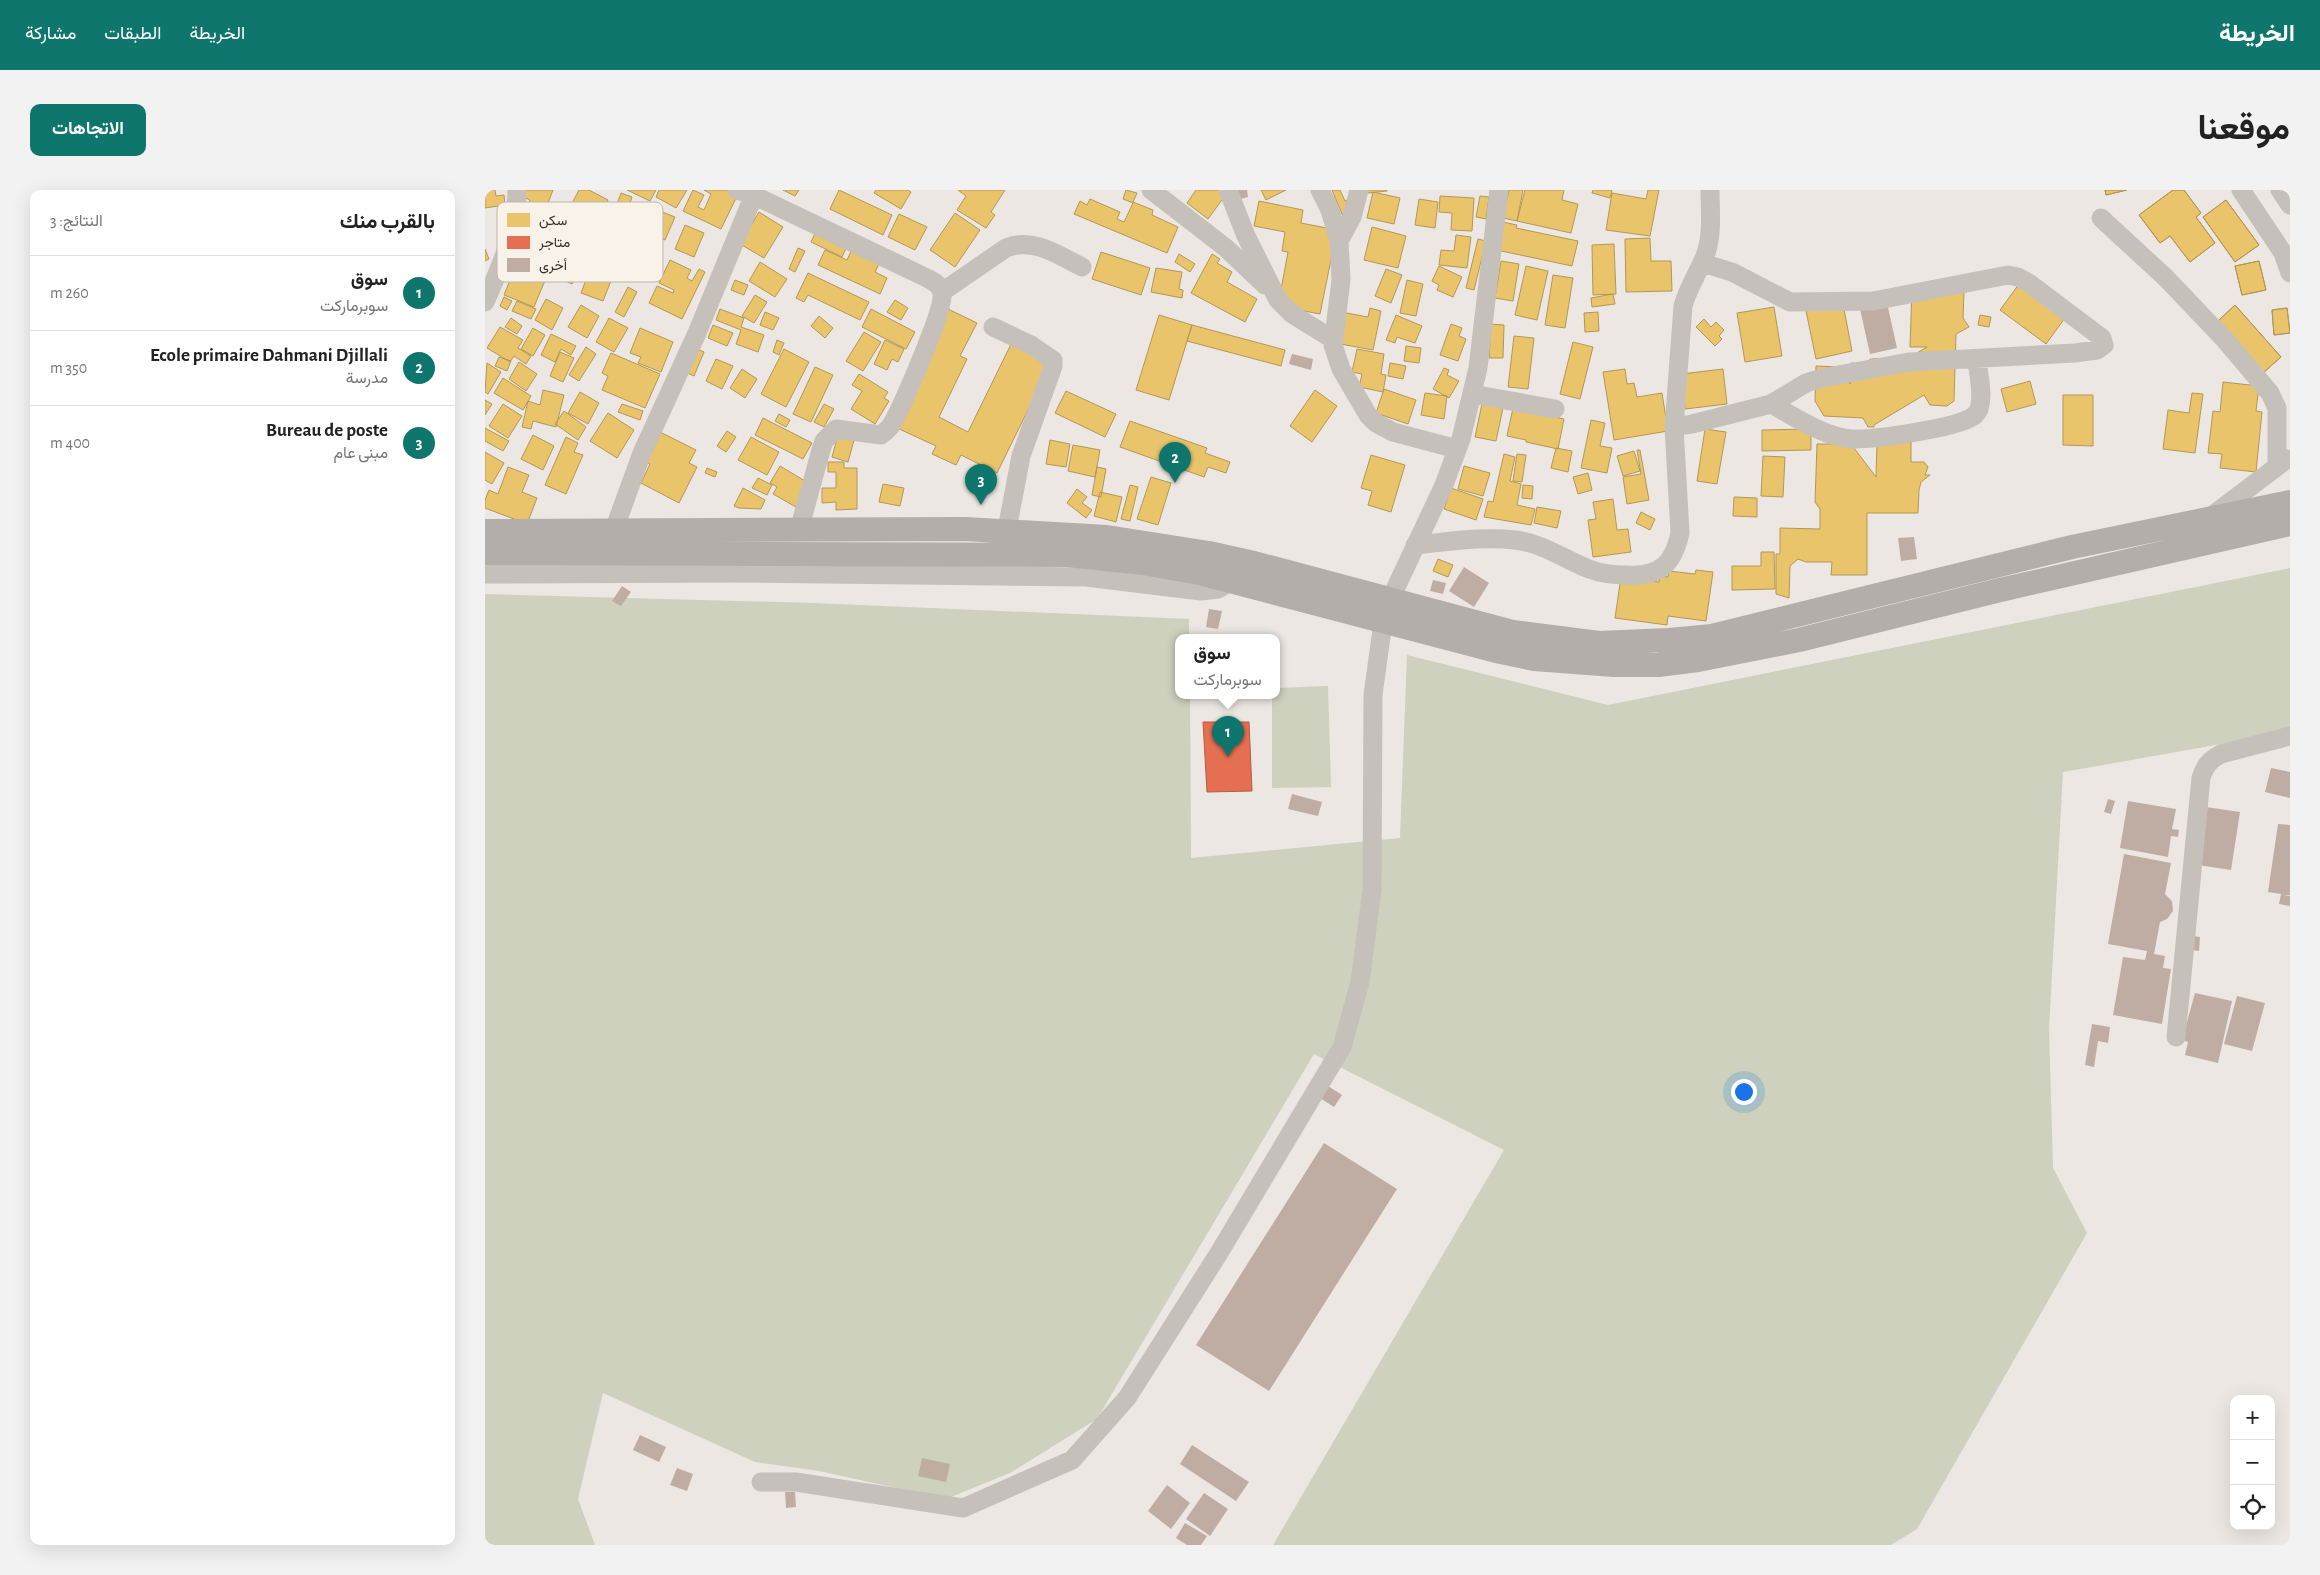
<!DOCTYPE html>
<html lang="ar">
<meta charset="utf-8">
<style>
body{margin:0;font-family:"Alegreya Sans",Vazirmatn,sans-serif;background:#f2f2f2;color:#222;direction:rtl}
.controls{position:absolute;right:15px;bottom:15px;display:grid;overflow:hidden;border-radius:10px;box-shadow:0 5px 20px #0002}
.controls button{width:45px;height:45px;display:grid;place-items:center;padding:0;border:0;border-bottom:1px solid #e0e0e0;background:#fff;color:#222;font:25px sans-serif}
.you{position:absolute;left:1258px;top:901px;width:18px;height:18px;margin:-12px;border:4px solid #fff;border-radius:50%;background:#1a73e8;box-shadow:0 0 0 8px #1a73e833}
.badge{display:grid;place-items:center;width:32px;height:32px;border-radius:50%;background:#0f766e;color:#fff;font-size:16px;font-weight:700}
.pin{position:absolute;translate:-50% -41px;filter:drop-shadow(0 1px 2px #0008)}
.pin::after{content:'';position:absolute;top:26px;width:18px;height:15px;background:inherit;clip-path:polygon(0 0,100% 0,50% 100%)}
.popup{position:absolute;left:690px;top:444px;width:105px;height:65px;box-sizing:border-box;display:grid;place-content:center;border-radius:10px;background:#fff;filter:drop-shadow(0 1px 4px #0005);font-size:16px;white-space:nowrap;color:#767676}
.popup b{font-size:19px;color:#222}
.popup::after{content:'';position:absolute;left:50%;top:100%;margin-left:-10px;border:10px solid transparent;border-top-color:#fff}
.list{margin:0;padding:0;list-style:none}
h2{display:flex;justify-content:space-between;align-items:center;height:65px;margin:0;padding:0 20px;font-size:21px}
h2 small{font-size:16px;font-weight:400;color:#767676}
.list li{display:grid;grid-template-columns:32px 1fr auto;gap:15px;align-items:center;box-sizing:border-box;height:75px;padding:0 20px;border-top:1px solid #e0e0e0}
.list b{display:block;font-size:19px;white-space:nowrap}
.list p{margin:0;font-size:16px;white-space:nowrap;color:#767676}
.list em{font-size:16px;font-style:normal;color:#767676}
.icon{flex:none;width:28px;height:28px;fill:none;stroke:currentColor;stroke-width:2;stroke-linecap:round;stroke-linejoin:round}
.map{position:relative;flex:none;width:1805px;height:1355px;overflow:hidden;direction:ltr;border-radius:10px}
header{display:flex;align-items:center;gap:30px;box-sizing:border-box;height:70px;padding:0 25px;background:#0f766e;color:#fff}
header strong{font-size:24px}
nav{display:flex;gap:28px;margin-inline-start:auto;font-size:18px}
.intro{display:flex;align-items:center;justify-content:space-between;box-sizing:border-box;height:120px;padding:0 30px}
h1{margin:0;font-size:35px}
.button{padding:12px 22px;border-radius:10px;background:#0f766e;color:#fff;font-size:18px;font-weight:700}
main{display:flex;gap:30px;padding:0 30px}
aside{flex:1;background:#fff;border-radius:10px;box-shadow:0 5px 20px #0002}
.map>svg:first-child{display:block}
.green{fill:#cdd1bd}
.homes{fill:#e9c46a;stroke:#b39756}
.shops{fill:#e76f51;stroke:#b25c45}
.building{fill:#bfada4}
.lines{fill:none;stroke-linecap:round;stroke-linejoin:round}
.minor{stroke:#c6c0bb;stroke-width:19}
.major{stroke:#b4aeaa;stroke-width:24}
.key{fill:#f9f2e9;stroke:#beb7af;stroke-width:1}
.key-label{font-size:14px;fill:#362e29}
</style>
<header>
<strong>الخريطة</strong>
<nav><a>الخريطة</a><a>الطبقات</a><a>مشاركة</a></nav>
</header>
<div class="intro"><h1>موقعنا</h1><a class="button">الاتجاهات</a></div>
<main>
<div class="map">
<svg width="1805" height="1355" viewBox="0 0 1805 1355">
<rect width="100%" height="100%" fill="#ece7e2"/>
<path class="green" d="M1805 378V542L1578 582 1564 839 1568 978 1602 1043 1432 1339 1406 1355H788L1019 960 829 864 612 1229 525 1283 461 1309 334 1281 270 1272 118 1203 93 1309 110 1355H0V404L329 413 704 429V448H694V506H705L706 668 915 648 922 465 1123 515Z
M843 496 846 597 787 598V506H792V498Z"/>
<path class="homes" d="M0 0H10L11 6 19 5 20 15 0 18Z
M38 0H68L63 13 86 22 80 37 40 21 45 10 36 6Z
M94 0H104L123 10 113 29 86 15Z
M142 0H171L165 11Z
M174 0H202L191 18 171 7Z
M208 0 219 5 213 17 219 20 226 4 219 0H244L253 4 236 39 198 21Z
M298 0H314L310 6Z
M354 0 407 25 398 45 345 19Z
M391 0H423L426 2 416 19 389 3Z
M520 0 506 22 510 25 501 38 472 20 481 6 473 0Z
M641 0 652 3 648 12 668 20 667 25 693 37 682 63 589 24 595 11 602 15 605 9 635 22 632 29 639 32 648 13 638 9Z
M711 0H738L742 3 723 29 702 13Z
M776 0H801L781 10Z
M847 0H855L860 11 862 10V36Z
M882 0H902V1L883 3Z
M1024 0H1038L1032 31 1018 28Z
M1040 0H1079L1077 10 1093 14 1086 43 1032 31Z
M1108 0H1127L1125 8 1107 3Z
M1163 0H1174L1165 46 1121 40 1127 3 1161 9Z
M1620 0H1642L1621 5Z
M1620 0H1642L1621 5Z
M1688 0H1699L1716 23 1711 27 1730 53 1705 72 1685 46 1675 53 1654 25Z
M1688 0H1699L1716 23 1711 27 1730 53 1705 72 1685 46 1675 53 1654 25Z
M888 2 915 8 909 34 882 28Z
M136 3 147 7 139 32 127 28Z
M955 6 989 8 987 41 966 40 967 23 954 22Z
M995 6 1004 7 1001 29 991 27Z
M934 9 953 12 950 38 930 35Z
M1741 10 1774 55 1750 72 1718 27Z
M1741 10 1774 55 1750 72 1718 27Z
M774 11 818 20 816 33 852 40 835 124 793 116 803 62 797 61 800 42 769 36Z
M157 14 190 27 180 50 147 37Z
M274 22 298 37 279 68 255 54Z
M470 23 495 40 470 77 445 60Z
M414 24 442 37 430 60 403 47Z
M108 26 126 37 112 59 95 48Z
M1013 31 1032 35 1031 38 1093 51 1087 76 1007 59Z
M50 33 79 47 68 67 40 53Z
M128 35 136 40 129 55 120 50Z
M200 35 219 43 209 67 190 59Z
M887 37 921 46 913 78 879 70Z
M332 39 363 54 357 67 326 52Z
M153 40 176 52 172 60 149 47Z
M971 45 986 47 982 78 954 75 956 60 969 61Z
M81 46 97 56 93 62 77 52Z
M1165 48 1166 71H1186L1187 101 1141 102 1140 49Z
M993 49 1001 51 989 100 981 98Z
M1129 54 1131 104 1108 105 1107 55Z
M100 55 115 60 112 68 98 64Z
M369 55 397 68 390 82 402 88 395 104 333 75 340 60 362 70Z
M154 56 173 68 161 88 141 76Z
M313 58 320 61 310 82 304 79Z
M0 59 4 69 0 71Z
M616 62 665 78 656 105 607 89Z
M46 63 56 66 53 74 43 71Z
M79 63 98 72 87 94 68 85Z
M694 64 710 74 705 82 690 72Z
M727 64 735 69 732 73 747 82 742 92 772 109 760 132 706 103Z
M63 66 71 70 65 83 57 79Z
M185 70 206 80 202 88 207 91 214 79 220 82 197 129 164 113 172 96 188 103 189 100 174 93Z
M1016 71 1034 74 1028 111 1010 108Z
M1774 71 1781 100 1757 105 1750 76Z
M1774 71 1781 100 1757 105 1750 76Z
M275 72 302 89 290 107 264 91Z
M107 74 129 83 118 111 96 103Z
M954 76 977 87 968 107 952 100 954 95 947 91Z
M1041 76 1063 81 1052 130 1030 125Z
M671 78 697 82 694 99 698 100 697 108 666 102Z
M901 79 917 85 906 113 890 106Z
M44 81 61 88 49 117 19 105 28 83 42 88Z
M323 83 384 112 375 130 323 105 319 112 311 108Z
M1068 85 1088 88 1080 138 1060 135Z
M250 90 263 95 259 105 246 100Z
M922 90 938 94 931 126 915 123Z
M1534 94 1580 128 1561 154 1515 120Z
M143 97 152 102 139 127 130 122Z
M1427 99 1479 101 1478 128 1484 137 1471 144 1469 211 1462 216 1445 215 1439 205 1389 235V237H1383L1378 228 1339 226 1330 211 1331 176 1355 177 1365 194 1366 173 1378 174 1386 169 1425 167 1442 157H1425Z
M1128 104 1130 114 1107 117 1106 108Z
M270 105 282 112 269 133 257 126Z
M19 107 27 111 22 120 15 116Z
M61 109 78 118 67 140 50 130Z
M410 110 423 118 416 130 402 122Z
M32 111 51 119 46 129 27 121Z
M1358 114 1367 161 1331 169 1321 121Z
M96 115 114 126 102 148 83 137Z
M1750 115 1796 167 1778 183 1733 131Z
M1750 115 1796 167 1778 183 1733 131Z
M1289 117 1297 166 1260 172 1252 123Z
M885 118 896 121 888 160 850 153 856 122 883 127Z
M1802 118 1805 143 1789 145 1787 120Z
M1802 118 1805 143 1789 145 1787 120Z
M235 119 259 128 256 137 279 145 273 162 251 154 256 140 231 130Z
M386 119 430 142 421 159 377 137Z
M463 119 492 133 475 166 482 169 454 227 483 242 529 148 569 167 512 283 476 265 471 275 447 264 451 256 412 238Z
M280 122 294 128 288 140 275 135Z
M1113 122 1114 141 1100 142 1099 123Z
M674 125 707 135 684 210 651 200Z
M911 125 937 136 930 153 912 147 910 153 901 150Z
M1495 125 1506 127 1504 137 1493 135Z
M334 126 348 138 340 148 326 136Z
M26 128 37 136 32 144 20 137Z
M124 128 143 138 129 162 111 152Z
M1219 129 1226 137 1231 132 1239 140 1234 146 1237 149 1230 156 1211 137Z
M966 134 977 138 974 146 981 149 973 171 955 165Z
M1006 134 1019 135 1018 168H1004Z
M228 135 248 143 242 156 223 148Z
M707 135 800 160 796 176 702 151Z
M15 137 38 150 33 158 46 166 41 174 29 166 25 172 2 158Z
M48 138 60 145 48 166 36 159Z
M155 138 188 152 176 182 153 173 156 167 145 163Z
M379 142 396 152 378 181 361 171Z
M66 144 91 156 86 165 76 159 70 172 56 165Z
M1029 146 1049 148 1043 199 1023 197Z
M292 150 299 153 294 165 288 162Z
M400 150 419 159 413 172 407 169 402 180 389 174Z
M1088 152 1108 157 1095 209 1075 204Z
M921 156 936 158 934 173 919 171Z
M101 157 111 164 94 191 84 185Z
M210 158 219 162 209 186 200 182Z
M299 159 324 172 301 217 276 204Z
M872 159 899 164 896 184 901 185 898 202 874 197 877 184 867 182Z
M75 162 89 168 78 192 65 186Z
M126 163 175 184 160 218 117 200 123 186 117 183Z
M14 167 26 171 22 181 10 176Z
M231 169 248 176 237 199 221 191Z
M34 172 52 184 41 201 24 189Z
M2 173 16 182 3 204 0 202Z
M905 173 921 176 918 189 903 186Z
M330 177 348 185 326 232 308 224Z
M959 178 964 180 962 185 974 191 964 208 948 199Z
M257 179 272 189 260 208 245 198Z
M1140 179 1142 194 1149 193 1152 207 1177 203 1183 241 1129 250 1118 182Z
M1238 179 1242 214 1200 219 1196 184Z
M374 184 403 202 399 208 404 211 390 234 366 219 377 201 367 195Z
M18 188 46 206 38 220 9 203Z
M1545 191 1551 214 1522 222 1516 199Z
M1738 192 1774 196 1771 221 1777 222 1771 282 1735 278 1737 264 1723 263 1728 221 1735 222Z
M899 199 931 210 923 234 891 223Z
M58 200 79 205 71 237 48 231 46 239 37 237 43 211 55 215Z
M830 200 852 216 827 252 805 236Z
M581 201 631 224 620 247 570 223Z
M95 202 114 213 103 234 83 223Z
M940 203 962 206 959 229 936 225Z
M1707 203 1718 204 1710 263 1678 259 1683 220 1704 223Z
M1578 205H1608V256L1578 255Z
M998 209 1019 213 1011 251 990 247Z
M0 210 7 214 0 225Z
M18 214 37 226 23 248 4 236Z
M137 214 158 221 155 230 133 222Z
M339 214 349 219 339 237 329 232Z
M1028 218 1079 229 1073 259 1041 252V250L1022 246Z
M79 221 101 237 93 250 70 234Z
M123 223 149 240 132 268 105 251Z
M294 224 305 230 301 237 290 231Z
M278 228 327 253 318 269 270 245Z
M1106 230 1120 233 1115 256 1127 258 1122 283 1096 278Z
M645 231 722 258 720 263 745 272 741 283 723 277 719 287 635 257Z
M0 238 24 251 18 261 0 251Z
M1220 239 1241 242 1232 294 1212 291Z
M1326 239V260L1277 261V240Z
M242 241 251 247 241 262 232 256Z
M175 242 211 260 204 273 212 277 194 313 156 293 165 274 160 271Z
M48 245 69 256 58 280 36 269Z
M353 245 369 250 363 272 347 267Z
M81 247 93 253 89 262 98 265 81 304 60 295Z
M266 247 294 262 282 285 253 270Z
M565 250 585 254 581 277 561 274Z
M1392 252H1426V272H1439L1443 277 1440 285H1445L1436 292 1434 300 1433 323H1382V385H1346L1347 372H1321L1313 369 1305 376 1304 408 1291 404V364H1295V338L1335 339V319L1330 312 1332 254H1366L1391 287Z
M588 255 615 260 610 287 583 281Z
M1071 258 1087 261 1083 282 1066 278Z
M1152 260H1155L1164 310 1142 314 1138 287 1156 284Z
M1149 261 1155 281 1138 286 1132 266Z
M0 262 19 273 7 294 0 290Z
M1019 264 1030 267 1025 291 1036 294 1032 315 1050 319 1046 335 999 327 1003 311 1008 312Z
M1032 264 1041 265 1037 292 1028 291Z
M886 265 920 275 906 322 883 315 887 301 876 298Z
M1278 266 1300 267 1298 307 1276 306Z
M343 272H359V278H372V319L351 320V312L337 313V298H351V282H343Z
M295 276 325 294 311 317 288 304 292 297 285 293Z
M979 276 1005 283 998 306 973 299Z
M23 277 44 285 37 302 52 308 42 334 0 318V310L4 300 13 304Z
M612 277 621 279 616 307 607 305Z
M222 278 232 282 230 287 220 283Z
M1103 283 1107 300 1093 304 1088 287Z
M666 287 686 293 673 335 652 329Z
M273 288 287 295 282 305 267 298Z
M398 294 419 298 415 316 394 312Z
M645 295 653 297 645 331 636 329Z
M1038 295 1048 296 1047 309 1037 308Z
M258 298 280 310 276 319 254 318 249 316Z
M966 298 998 309 991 330 959 319Z
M592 299 602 307 597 313 607 320 601 328 582 313Z
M615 302 637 307 631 332 609 326Z
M1249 307 1272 308V327L1248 326Z
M1128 309 1132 340 1143 339 1146 362 1108 367 1103 330 1111 329 1108 312Z
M1052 317 1076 321 1072 338 1049 333Z
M1156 322 1170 329 1165 340 1151 333Z
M1276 362H1289L1290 399 1247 400V376H1276Z
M953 369 968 375 963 387 948 381Z
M1211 380 1228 382 1221 431 1183 426 1182 435 1130 428 1136 387 1174 392 1175 386 1183 387 1184 381 1210 384Z"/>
<path class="shops" d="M718 532H764L767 601 722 602Z"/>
<path class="building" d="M749 0H762L763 7 752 10Z
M1402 113 1412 158 1385 164 1375 119Z
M807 164 828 169 826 180 804 174Z
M1429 347 1432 369 1416 371 1413 348Z
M979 377 1004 393 989 417 964 401Z
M948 390 961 393 958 404 945 401Z
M137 396 146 402 136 416 127 411Z
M724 419 737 421 733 439 721 437Z
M1786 578 1805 582V608L1780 602Z
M807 604 837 612 833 626 803 619Z
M1623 609 1630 611 1626 624 1619 622Z
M1643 611 1691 619 1687 639 1694 640 1693 647 1686 646 1683 667 1635 658Z
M1721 617 1755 622 1746 680 1713 675Z
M1793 634 1805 635V705H1799L1805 706V716L1794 714 1796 704 1783 702Z
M1639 664 1686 673 1680 704 1687 711 1688 721 1682 729 1675 732 1669 764 1680 766 1678 778 1686 779 1677 834 1628 825 1638 767 1660 770 1662 761 1623 754Z
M1708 746 1715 747 1714 761 1706 760Z
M1710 803 1747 811 1733 873 1700 865 1703 852 1697 850Z
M1752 806 1780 813 1767 861 1739 854Z
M1607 834 1625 837 1623 853 1613 851 1609 877 1600 875Z
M843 896 857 905 849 917 835 908Z
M839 953 912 999 784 1201 711 1155Z
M155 1245 181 1257 174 1272 148 1260Z
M707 1255 764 1292 751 1311 695 1274Z
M437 1268 465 1274 461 1292 433 1286Z
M192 1278 208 1284 202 1301 185 1295Z
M682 1295 705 1313 686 1339 663 1321Z
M300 1302H310L311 1317 301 1318Z
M719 1303 743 1319 725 1346 701 1329Z
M700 1333 722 1346 716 1355H702L691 1348Z"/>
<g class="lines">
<path class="minor" d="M252 0 270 6 442 88C449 92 456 95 457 104 459 121 417 216 407 234 404 239 400 242 396 245L351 239 339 251 336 260 314 340
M666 0 741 58 780 95
M743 0 761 46 793 110 807 124 849 150
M835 0 845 20 854 51 856 90 848 155 856 179 883 225 891 233 908 242 972 259
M1756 0 1798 63 1805 83
M1795 0 1805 15
M1616 28 1681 88 1741 151 1785 203 1792 218V276
M854 51 867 27 874 0
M457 102 521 58C548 47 573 65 597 77
M0 112C16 76 32 40 32 0
M508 137 546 155 568 170V176L536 266 519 355
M987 204 1070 219
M1286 214C1310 227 1339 247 1367 249 1388 250 1471 238 1487 227 1490 226 1493 221 1494 219 1499 204 1493 184 1492 169
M1189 237 1198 116C1203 98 1213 83 1220 66 1228 45 1225 21 1225 0
M1724 328 1802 269
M127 352 129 340 157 263 212 143 271 0
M930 355C963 352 996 346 1030 350 1057 353 1079 369 1104 379 1117 384 1129 385 1142 385 1174 387 1188 375 1195 343L1189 237 1207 234 1286 214 1321 193 1337 188 1424 172 1590 163 1612 160 1619 155 1617 148 1544 93 1533 87 1523 85 1388 111 1305 112 1247 82 1217 73
M0 384 247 383 601 387 716 401 733 399 742 394 747 383
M1691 847 1716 588C1720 576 1724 570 1736 564L1805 546
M276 1292H311L478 1318 587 1270 642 1208 734 1063 857 857 875 792 887 700 888 505 898 432 906 408 959 295 976 249 993 178 1014 0"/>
<path class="major" d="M0 341 480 339 622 347 724 363 769 373 1028 442 1114 453 1184 450 1227 446 1587 357 1805 312
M0 363 582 365 658 373 714 383 1011 461 1049 469 1129 475H1173L1213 470 1314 450 1515 400 1805 334"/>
</g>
<rect x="12" y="12" width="166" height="80" rx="8" class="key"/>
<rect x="22" y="23" width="23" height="14" fill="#e9c46a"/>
<rect x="22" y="46" width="23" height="13" fill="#e76f51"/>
<rect x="22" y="68" width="23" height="14" fill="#bfada4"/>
<g class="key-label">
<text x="54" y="35">سكن</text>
<text x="54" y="57">متاجر</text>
<text x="54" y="80">أخرى</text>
</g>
</svg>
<div class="controls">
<button>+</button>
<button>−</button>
<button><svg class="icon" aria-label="locate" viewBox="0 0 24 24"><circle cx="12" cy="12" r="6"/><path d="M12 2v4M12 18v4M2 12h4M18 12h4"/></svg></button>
</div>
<div class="you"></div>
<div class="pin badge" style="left:743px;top:567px">1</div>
<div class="popup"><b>سوق</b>سوبرماركت</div>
<div class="pin badge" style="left:690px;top:293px">2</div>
<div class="pin badge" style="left:496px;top:315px">3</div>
</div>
<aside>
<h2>بالقرب منك<small>النتائج: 3</small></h2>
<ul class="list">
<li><span class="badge">1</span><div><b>سوق</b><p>سوبرماركت</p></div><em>260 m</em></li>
<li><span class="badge">2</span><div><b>Ecole primaire Dahmani Djillali</b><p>مدرسة</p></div><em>350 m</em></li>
<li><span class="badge">3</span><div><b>Bureau de poste</b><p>مبنى عام</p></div><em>400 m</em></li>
</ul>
</aside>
</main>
